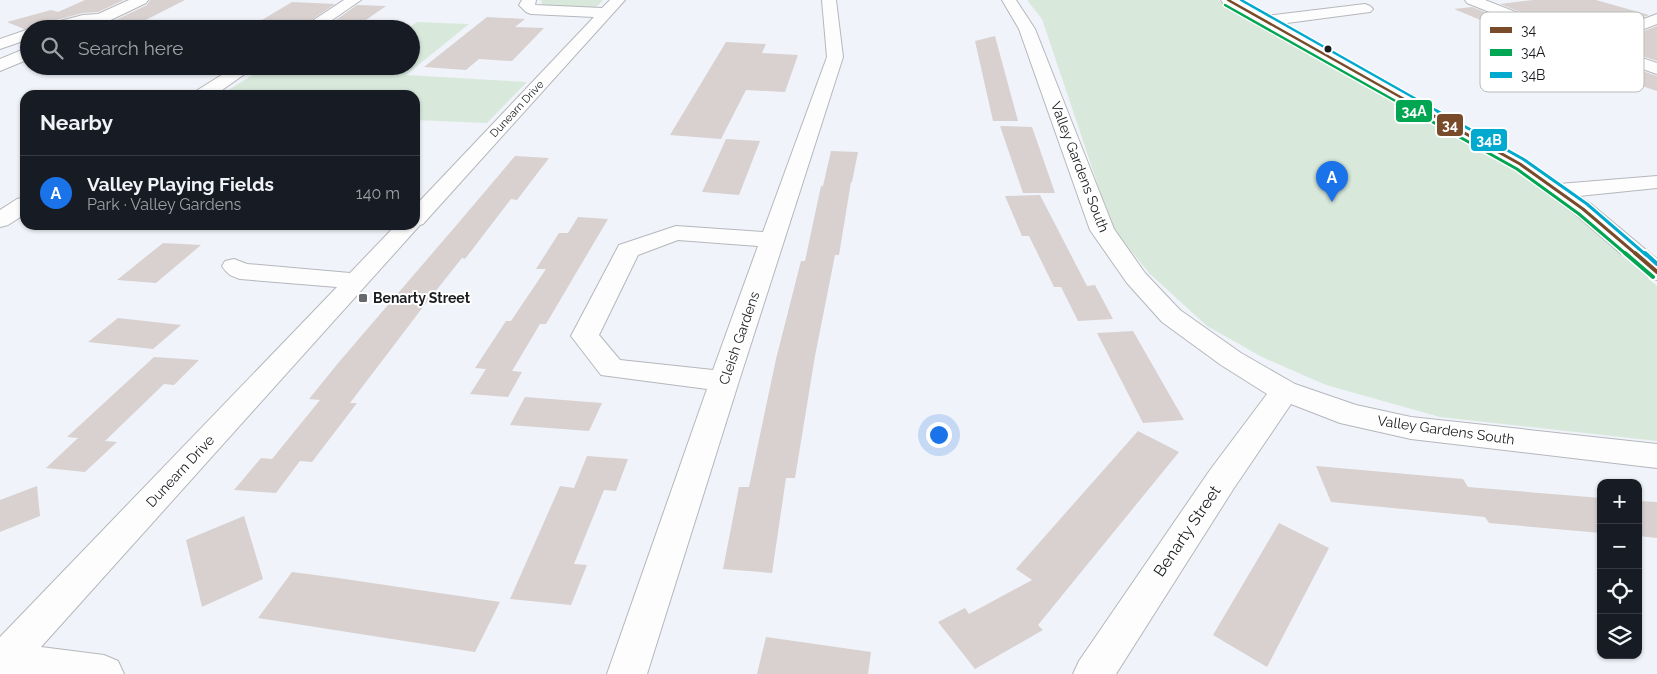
<!DOCTYPE html>
<meta charset="utf-8">
<style>
body{margin:0;font-family:Raleway,sans-serif;background:#20242c;color:#f1f3f6}
.controls{position:absolute;right:15px;bottom:15px;display:grid;overflow:hidden;border-radius:10px;box-shadow:0 1px 4px #0004}
.controls button{width:45px;height:45px;display:grid;place-items:center;padding:0;border:0;border-bottom:1px solid #363941;background:#171b24;color:#f1f3f6;font:25px sans-serif}
.you{position:absolute;left:938px;top:434px;width:18px;height:18px;margin:-12px;border:4px solid #fff;border-radius:50%;background:#1a73e8;box-shadow:0 0 0 8px #1a73e833}
.badge{display:grid;place-items:center;width:32px;height:32px;border-radius:50%;background:#1a73e8;color:#fff;font-size:16px;font-weight:700}
.pin{position:absolute;translate:-50% -41px;filter:drop-shadow(0 1px 2px #0008)}
.pin::after{content:'';position:absolute;top:26px;width:18px;height:15px;background:inherit;clip-path:polygon(0 0,100% 0,50% 100%)}
.list{margin:0;padding:0;list-style:none}
h2{display:flex;justify-content:space-between;align-items:center;height:65px;margin:0;padding:0 20px;font-size:21px}
h2 small{font-size:16px;font-weight:400;color:#9ea1a6}
.list li{display:grid;grid-template-columns:32px 1fr auto;gap:15px;align-items:center;box-sizing:border-box;height:75px;padding:0 20px;border-top:1px solid #363941}
.list b{display:block;font-size:19px;white-space:nowrap}
.list p{margin:0;font-size:16px;white-space:nowrap;color:#9ea1a6}
.list em{font-size:16px;font-style:normal;color:#9ea1a6}
.icon{flex:none;width:28px;height:28px;fill:none;stroke:currentColor;stroke-width:2;stroke-linecap:round;stroke-linejoin:round}
.map{position:relative;flex:none;width:1657px;height:674px;overflow:hidden}
.search{position:absolute;background:#171b24;box-shadow:0 1px 4px #0004;left:20px;top:20px;width:400px;height:55px;display:flex;align-items:center;gap:12px;box-sizing:border-box;padding:0 18px;border-radius:28px;color:#9ea1a6;font-size:19px}
.panel{position:absolute;background:#171b24;box-shadow:0 1px 4px #0004;left:20px;top:90px;width:400px;height:140px;border-radius:15px}
.map>svg:first-child{display:block}
.green{fill:#d8e9dc}
.building{fill:#d8d1cf}
.lines{fill:none;stroke-linecap:round;stroke-linejoin:round}
.minor-casing{stroke:#b5b7bb;stroke-width:2}
.tertiary-casing{stroke:#b5b7bb;stroke-width:2}
.minor{fill:#fdfdfe;fill-rule:evenodd}
.tertiary{fill:#fdfdfe;fill-rule:evenodd}
.bus-1-far2-casing{stroke:#fff;stroke-width:5}
.bus-1-far1-casing{stroke:#fff;stroke-width:6}
.bus-1-casing{stroke:#fff;stroke-width:8}
.bus-2-far2-casing{stroke:#fff;stroke-width:5}
.bus-2-far1-casing{stroke:#fff;stroke-width:6}
.bus-2-casing{stroke:#fff;stroke-width:8}
.bus-3-far2-casing{stroke:#fff;stroke-width:5}
.bus-3-far1-casing{stroke:#fff;stroke-width:6}
.bus-3-casing{stroke:#fff;stroke-width:8}
.bus-1-far2{stroke:#7a4b2a;stroke-width:2.5}
.bus-1-far1{stroke:#7a4b2a;stroke-width:3}
.bus-1{stroke:#7a4b2a;stroke-width:4}
.bus-2-far2{stroke:#00a651;stroke-width:2.5}
.bus-2-far1{stroke:#00a651;stroke-width:3}
.bus-2{stroke:#00a651;stroke-width:4}
.bus-3-far2{stroke:#00a9ce;stroke-width:2.5}
.bus-3-far1{stroke:#00a9ce;stroke-width:3}
.bus-3{stroke:#00a9ce;stroke-width:4}
.bus-dot{fill:#1a1d20;stroke:#fff;stroke-width:2}
.poi-dot{fill:#65686c;stroke:#fff;stroke-width:2}
.labels{text-anchor:middle;dominant-baseline:central;stroke-width:4;stroke-linejoin:round;paint-order:stroke}
.far-street-label{font-size:11px;fill:#1a1d20;stroke:#fff}
.street-label{font-size:14px;fill:#1a1d20;stroke:#fff}
.poi-label{font-size:14px;font-weight:bold;fill:#1a1d20;stroke:#fff;text-anchor:start}
.near-street-label{font-size:16px;fill:#1a1d20;stroke:#fff}
.key{fill:#fff;stroke:#babbbc;stroke-width:1}
.key-label{font-size:14px;fill:#1a1d20}
.line-badge{stroke:#fff;stroke-width:2}
.badge-label{font-size:14px;text-anchor:middle;font-weight:bold;fill:#fff}
</style>
<div class="map">
<svg width="1657" height="674" viewBox="0 0 1657 674">
<rect width="100%" height="100%" fill="#f0f3f9"/>
<path class="green" d="M541 0H603C600 3 598 6 594 8 584 11 553 8 542 4Z
M1027 0H1218L1531 177 1657 286V441L1440 417 1326 385 1262 357 1207 326 1149 273 1112 227 1042 19Z
M417 22 469 24 406 75 527 82 487 123 415 120V95H220L264 68 346 72 354 66H411V29H407Z"/>
<path class="building" d="M85 0H124L98 12 83 13 41 24 37 29H24L7 22 51 10 58 12Z
M150 0H185L128 29H97L147 5Z
M1533 0H1596L1649 15 1636 20 1564 29 1500 4Z
M292 2 335 4 298 29H247Z
M357 5 386 6 353 29H323Z
M1472 7 1555 41 1657 76V91L1627 81 1454 9Z
M487 17 525 19 515 27 544 28 512 61 479 59 466 70 424 67Z
M1657 26V61L1591 39 1639 33Z
M995 36 1018 121H993L975 41Z
M726 42 766 44 762 53 798 55 785 92 746 90 721 139 670 135Z
M1000 126 1032 127 1055 193H1023Z
M726 139 760 141 739 195 702 192Z
M831 151 858 152 852 182H851L839 255H835L815 356 795 478H786L772 573 723 569 739 487H749L776 359 801 261H805L821 186H823Z
M515 156 549 158 517 200 511 199 465 259 462 258 423 307 350 403H357L312 462 300 461 276 493 234 490 261 458 272 459 320 400 309 399 339 362 460 221Z
M1040 195 1087 286 1095 285 1113 319 1078 321 1061 287H1054L1029 236H1022L1005 196Z
M578 217 608 219 546 324H540L512 371 493 369 522 372 508 397 470 394 486 369 475 368 506 321H511L546 269H536L559 233H568Z
M163 243 201 245 156 283 117 280Z
M118 318 181 325 153 349 88 342Z
M1133 331 1184 420 1143 423 1097 333Z
M154 357 199 360 174 385 164 384 105 441 117 442 85 472 46 468 78 438 67 437Z
M525 397 602 403 589 431 510 425Z
M1138 431 1179 452 1038 625 1043 630 975 669 938 622 965 608 969 614 1032 580 1016 569Z
M587 456 628 459 616 491 604 490 574 564 587 565 571 605 510 599 560 486 574 488Z
M1316 466 1463 479 1468 487 1601 498V533L1489 523 1485 517 1331 502Z
M37 486 40 516 0 532V500Z
M1638 501 1657 502V538L1638 536Z
M244 516 263 579 202 607 186 540Z
M1279 523 1329 548 1267 667 1213 635Z
M292 572 338 578 500 602 475 652 258 618Z
M766 637 871 652 868 674H757Z"/>
<g class="lines">
<g class="minor-casing">
<path id="minor" d="M129 0H148L146 3 92 29H39L41 26 83 15 98 14Z
M344 0H361L319 29H300Z
M522 0H536L535 5 602 8 610 0H625L423 224 420 225 41 647 104 655 118 661 124 674H0V637L337 287 240 279C231 276 227 274 222 266L225 261 234 259 247 264 350 273 396 225H415V206L594 17 531 14 526 12 519 5Z
M822 0H836L843 57 739 381 647 674H607L707 389 601 375 571 336 619 245 676 226 763 232 827 57ZM678 240 758 246 713 370 620 360 599 335 638 255Z
M1002 0H1016L1035 29 1114 229 1145 273 1180 310 1241 353 1295 384 1356 405 1411 417 1657 444V468L1411 439 1340 423 1291 404 1234 488 1116 674H1073L1079 661 1210 470 1267 394 1221 365 1162 322 1127 283 1090 230 1019 29Z
M1465 0H1485L1564 31 1636 22 1657 14V24L1639 31 1583 38 1657 63V74L1556 39 1467 3Z
M1365 4 1370 6 1373 9 1370 12 1265 26 1260 24 1257 21 1260 18 1265 16Z
M29 29V39L0 49V39Z
M29 47V59L0 71V59Z
M236 66H256L215 95H193L196 91Z
M1657 176V188L1559 198 1551 196 1548 191 1551 186 1559 184Z
M25 197V214L8 225 0 227V210L17 199Z"/>
</g>
<g class="tertiary-casing">
<path id="tertiary" d="M1221 0H1239L1527 160 1591 204 1657 259V280L1648 277 1575 214 1513 168 1223 3Z"/>
</g>
<use href="#minor" class="minor"/>
<use href="#tertiary" class="tertiary"/>
<g class="bus-1-far2-casing">
<path id="bus-1-far2" d="M1228 0 1427 112"/>
</g>
<g class="bus-1-far1-casing">
<path id="bus-1-far1" d="M1425 111 1520 164 1583 209 1637 255"/>
</g>
<g class="bus-1-casing">
<path id="bus-1" d="M1635 253 1657 272"/>
</g>
<g class="bus-2-far2-casing">
<path id="bus-2-far2" d="M1225 5 1415 112"/>
</g>
<g class="bus-2-far1-casing">
<path id="bus-2-far1" d="M1413 111 1517 169 1579 214 1627 255"/>
</g>
<g class="bus-2-casing">
<path id="bus-2" d="M1625 253 1653 277"/>
</g>
<g class="bus-3-far2-casing">
<path id="bus-3-far2" d="M1241 0 1439 112"/>
</g>
<g class="bus-3-far1-casing">
<path id="bus-3-far1" d="M1437 111 1523 159 1587 204 1646 255"/>
</g>
<g class="bus-3-casing">
<path id="bus-3" d="M1645 253 1657 264"/>
</g>
<use href="#bus-1-far2" class="bus-1-far2"/>
<use href="#bus-1-far1" class="bus-1-far1"/>
<use href="#bus-1" class="bus-1"/>
<use href="#bus-2-far2" class="bus-2-far2"/>
<use href="#bus-2-far1" class="bus-2-far1"/>
<use href="#bus-2" class="bus-2"/>
<use href="#bus-3-far2" class="bus-3-far2"/>
<use href="#bus-3-far1" class="bus-3-far1"/>
<use href="#bus-3" class="bus-3"/>
</g>
<circle class="bus-dot" cx="1328" cy="49" r="4.5"/>
<rect class="poi-dot" x="358" y="293" width="10" height="10" rx="2.5"/>
<g class="labels">
<g class="far-street-label">
<text transform="translate(517 109) rotate(-47)">Dunearn Drive</text>
</g>
<g class="street-label">
<text transform="translate(1080 167) rotate(69)">Valley Gardens South</text>
<text transform="translate(739 338) rotate(-71)">Cleish Gardens</text>
<text transform="translate(1446 430) rotate(8)">Valley Gardens South</text>
<text transform="translate(180 471) rotate(-47)">Dunearn Drive</text>
</g>
<g class="poi-label">
<text x="373" y="298">Benarty Street</text>
</g>
<g class="near-street-label">
<text transform="translate(1187 531) rotate(-56)">Benarty Street</text>
</g>
</g>
<rect x="1480" y="12" width="164" height="80" rx="8" class="key"/>
<rect x="1490" y="27" width="22" height="6" fill="#7a4b2a"/>
<rect x="1490" y="49" width="22" height="7" fill="#00a651"/>
<rect x="1490" y="72" width="22" height="6" fill="#00a9ce"/>
<g class="key-label">
<text x="1521" y="35">34</text>
<text x="1521" y="57">34A</text>
<text x="1521" y="80">34B</text>
</g>
<g class="line-badge">
<rect x="1395" y="99" width="38" height="24" rx="5" fill="#00a651"/>
<rect x="1436" y="113" width="28" height="24" rx="5" fill="#7a4b2a"/>
<rect x="1470" y="128" width="38" height="24" rx="5" fill="#00a9ce"/>
</g>
<g class="badge-label">
<text x="1414" y="116">34A</text>
<text x="1450" y="130">34</text>
<text x="1489" y="145">34B</text>
</g>
</svg>
<div class="controls">
<button>+</button>
<button>−</button>
<button><svg class="icon" aria-label="locate" viewBox="0 0 24 24"><circle cx="12" cy="12" r="6"/><path d="M12 2v4M12 18v4M2 12h4M18 12h4"/></svg></button>
<button><svg class="icon" aria-label="layers" viewBox="0 0 24 24"><path d="M12 4l9 5-9 5-9-5zM3 14l9 5 9-5"/></svg></button>
</div>
<div class="you"></div>
<div class="pin badge" style="left:1332px;top:202px">A</div>
<div class="search"><svg class="icon" aria-label="search" viewBox="0 0 24 24"><circle cx="10" cy="10" r="6"/><path d="M15 15l6 6"/></svg>Search here</div>
<section class="panel">
<h2>Nearby<small></small></h2>
<ul class="list">
<li><span class="badge">A</span><div><b>Valley Playing Fields</b><p>Park · Valley Gardens</p></div><em>140 m</em></li>
</ul>
</section>
</div>
